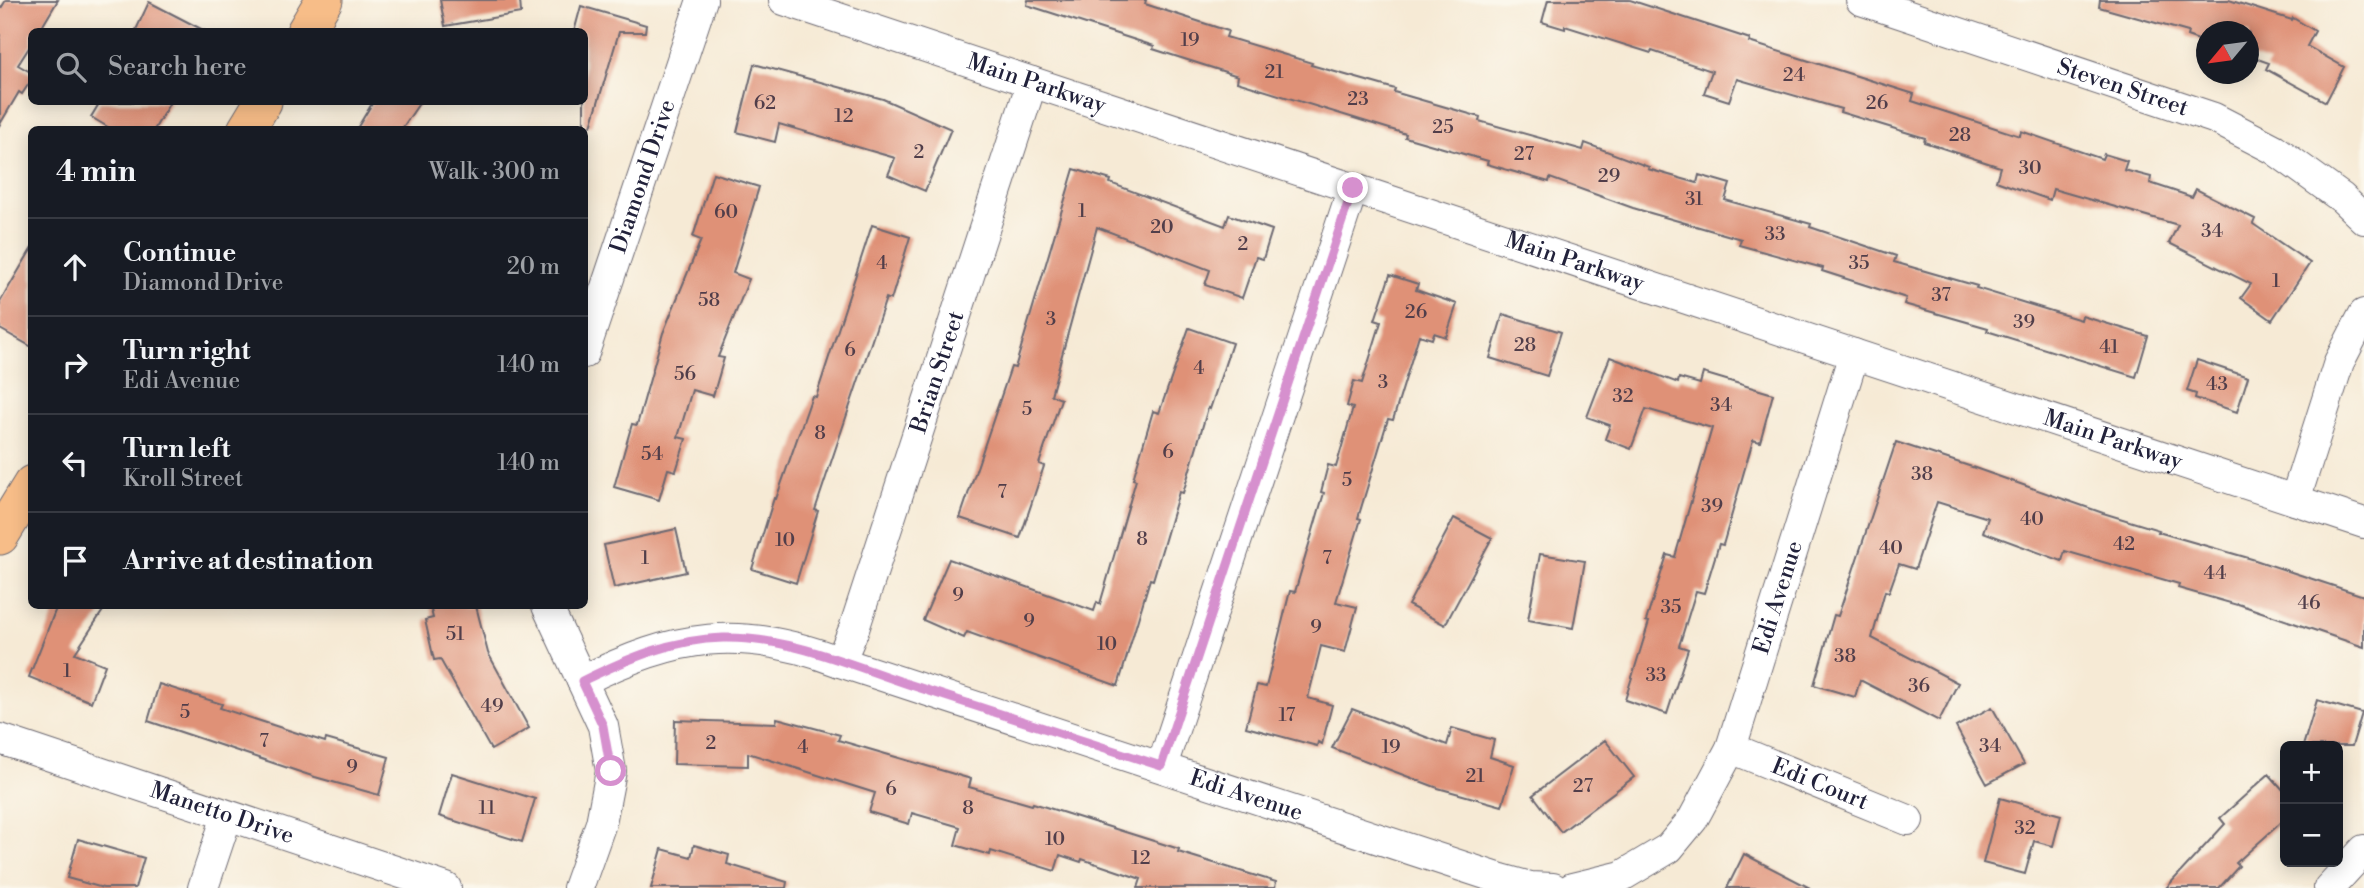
<!DOCTYPE html>
<meta charset="utf-8">
<style>
body{margin:0;font-family:"Libre Bodoni",serif;background:#20242c;color:#f1f3f6}
.controls{position:absolute;right:21px;bottom:21px;display:grid;overflow:hidden;border-radius:10px;box-shadow:0 4px 18px #0003}
.controls button{width:63px;height:63px;display:grid;place-items:center;padding:0;border:0;border-bottom:2px solid #363941;background:#171b24;color:#f1f3f6;font:35px sans-serif}
.compass{position:absolute;left:2196px;top:21px;width:63px;height:63px;border-radius:50%;background:#171b24;box-shadow:0 4px 18px #0003;rotate:241deg}
.stop{position:absolute;width:21px;height:21px;margin:-16px;border:5px solid #d690ce;border-radius:50%;background:#fff}
.stop.end{background:#d690ce;border-color:#fff;box-shadow:0 2px 7px #0008}
.list{margin:0;padding:0;list-style:none}
h2{display:flex;justify-content:space-between;align-items:center;height:91px;margin:0;padding:0 28px;font-size:30px}
h2 small{font-size:23px;font-weight:400;color:#9ea1a6}
.list li{display:grid;grid-template-columns:46px 1fr auto;gap:21px;align-items:center;box-sizing:border-box;height:98px;padding:0 28px;border-top:2px solid #363941}
.list b{display:block;font-size:26px;white-space:nowrap}
.list p{margin:0;font-size:23px;white-space:nowrap;color:#9ea1a6}
.list em{font-size:23px;font-style:normal;color:#9ea1a6}
.icon{flex:none;width:38px;height:38px;fill:none;stroke:currentColor;stroke-width:2;stroke-linecap:round;stroke-linejoin:round}
.map{position:relative;flex:none;width:2364px;height:888px;overflow:hidden}
.search{position:absolute;background:#171b24;box-shadow:0 4px 18px #0003;left:28px;top:28px;width:560px;height:77px;display:flex;align-items:center;gap:18px;box-sizing:border-box;padding:0 24px;border-radius:10px;color:#9ea1a6;font-size:26px}
.panel{position:absolute;background:#171b24;box-shadow:0 4px 18px #0003;left:28px;top:126px;width:560px;height:483px;border-radius:10px}
.map>svg:first-child{display:block}
.building{fill:#df9177}
.lines{fill:none;stroke-linecap:round;stroke-linejoin:round}
.minor-casing{stroke:#6c6871;stroke-width:32}
.major-casing{stroke:#6c6871;stroke-width:39}
.minor{stroke:#fff;stroke-width:30}
.major{stroke:#f7bd88;stroke-width:37}
.route{stroke:#d690ce;stroke-width:9}
.labels{text-anchor:middle;dominant-baseline:central;stroke-width:5;stroke-linejoin:round;paint-order:stroke}
.number-label{font-size:19px;fill:#513e4a}
.street-label{font-size:23px;fill:#22223b;stroke:#fbf7ec}
</style>
<div class="map">
<svg width="2364" height="888" viewBox="0 0 2364 888">
<rect width="100%" height="100%" fill="#fbf7ec"/>
<filter id="ink" filterUnits="userSpaceOnUse"><feTurbulence type="fractalNoise" baseFrequency=".0143" numOctaves="2"/><feDisplacementMap in="SourceGraphic" scale="14" xChannelSelector="R" yChannelSelector="G"/><feConvolveMatrix kernelMatrix="1 2 1 2 8 2 1 2 1" color-interpolation-filters="sRGB"/></filter>
<filter id="wash" filterUnits="userSpaceOnUse"><feTurbulence type="fractalNoise" baseFrequency=".00686" numOctaves="4" result="noise"/><feDisplacementMap in="SourceGraphic" scale="28" xChannelSelector="R" yChannelSelector="G"/><feGaussianBlur stdDeviation="1.57" result="paint"/><feColorMatrix in="noise" values="0 0 0 0 0 0 0 0 0 0 0 0 0 0 0 0 0 1.4 0 .05"/><feComposite in="paint" operator="in"/></filter>
<g filter="url(#wash)">
<rect width="100%" height="100%" fill="#f6ead5"/>
<g id="blocks">
<path class="building" d="M6 0H58L39 32H32V43L18 65 32 73V79L22 94 19 92 0 124V10Z
M440 0H520L521 13 445 26Z
M1028 0H1146L1145 4 1228 31 1226 37 1312 63 1311 65 1395 89 1394 92 1480 117 1479 121 1583 150 1585 143 1649 167 1648 169 1697 183 1699 175 1730 184 1725 200 1811 224 1810 227 1896 256 1894 262 1977 286 1976 288 2081 320 2082 316 2148 336 2136 377 1987 331 1988 328 1904 304 1906 298 1822 271 1823 268 1739 245 1741 239 1633 208 1550 178 1549 182 1487 164 1488 161 1405 137 1406 134 1237 82 1238 76 1153 49 1154 46 1027 5Z
M1548 0H1630L1750 39 1749 42 1914 94 1912 101 2020 136 2021 131 2102 159 2104 154 2127 161 2124 170 2151 177 2150 183 2192 197 2196 189 2255 219 2253 224 2310 263 2272 320 2241 298 2251 284 2169 243 2178 225 2053 189 2050 200 1996 181 2000 167 1924 142 1925 138 1840 112 1841 109 1737 79 1729 101 1704 93 1712 71 1652 51 1651 53 1565 26V29L1542 22Z
M2100 0H2229L2292 20 2293 18 2315 31 2307 46 2344 67 2326 102 2266 69 2269 63 2249 56V32H2207V43L2187 36 2188 32 2099 7Z
M149 2 207 32H135Z
M581 6 646 25 645 32H619L591 126 584 125V32H574Z
M754 64 883 99 951 129 925 191 888 175 895 158 779 124 775 142 737 132Z
M100 102H170L154 130H113L91 117Z
M373 102H420L401 130H356Z
M1074 169 1111 180 1110 183 1225 226 1229 215 1272 230 1263 259 1256 257 1242 298 1205 285 1210 270 1097 227 1051 395 1061 399 1039 464 1044 466 1020 538 960 518 1011 367 1015 368Z
M713 173 759 187 733 273 749 279 718 357 724 358 713 396 692 390 678 437 686 439 676 471 668 469 659 500 614 487 632 424 637 425 663 333 701 240 693 237Z
M872 225 910 237 891 300 886 298 815 510 818 511 796 583 752 569 774 498 776 499 812 396 816 397Z
M32 248V347L0 329V302Z
M1390 275 1418 284 1416 290 1457 304 1446 337 1434 333 1432 339 1419 335 1393 420 1388 419 1358 518 1361 519 1336 602 1357 607 1345 652 1321 646 1308 698 1332 705 1322 744 1318 742 1317 746 1246 727 1257 685 1266 687 1290 591 1295 592 1324 493 1321 492 1328 465 1336 467 1353 408 1347 406 1354 381 1362 383 1381 322 1375 320Z
M1503 314 1561 332 1547 376 1490 358Z
M1189 328 1232 343 1210 409 1208 408 1183 493 1179 492 1153 580 1150 579 1118 686 967 632 964 638 923 620 949 559 1094 611 1097 602 1100 604 1136 480 1133 479 1153 411 1159 413Z
M1610 357 1678 383 1679 378 1700 384 1703 373 1773 394 1760 442 1753 440 1723 545 1719 544 1704 593 1696 591 1679 646 1688 649 1667 714 1625 700 1649 622 1646 621 1667 555 1675 557 1712 428 1646 409 1631 449 1605 439 1610 425 1587 417Z
M2197 360 2248 377 2237 412 2195 398 2196 394 2187 391Z
M1896 442 1972 467 2103 513 2159 530 2158 532 2252 559 2364 596V647L2238 604 2237 605 2178 588 2179 584 2065 551 2062 561 1983 532 1988 518 1937 502 1915 569 1899 564 1889 592 1885 591 1872 638 1958 683 1939 721 1860 680 1855 697 1814 685 1834 615 1838 616Z
M1454 518 1492 538 1445 625 1408 605Z
M676 529 686 572 614 588 604 545Z
M1540 554 1585 561 1573 628 1528 620Z
M57 606H106L75 653 105 665 91 702 29 677Z
M430 606H476L488 653 529 728 491 750 440 659 434 660 425 620 433 618Z
M159 684 222 704 220 708 325 742 326 739 389 757 379 795 315 777 148 721Z
M2317 700 2362 713 2352 746H2303Z
M1992 707 2024 764 1987 784 1956 727Z
M1352 709 1447 745 1452 728 1494 740 1490 757 1514 765 1502 806 1438 788 1332 748Z
M777 718 840 735 838 740 971 779 969 787 1032 805 1033 803 1179 849 1178 852 1276 882 1275 888H1138L1141 879 1082 859 1081 862 1060 855 1055 871 991 851 990 855 955 845 960 827 912 813 909 824 869 812 875 793 748 753V766L674 764 675 720 776 723Z
M1605 740 1634 777 1561 832 1533 795Z
M452 773 535 799 522 842 439 816Z
M2269 774 2285 792V819L2236 863 2239 866 2219 888H2166L2225 824 2220 818Z
M2000 798 2061 815 2053 846 2034 841 2025 874 1983 863Z
M78 839 144 858 135 888H103L67 878Z
M694 845 729 855 727 864 787 882 786 888H651L662 849 691 857Z
M1744 854 1810 888H1727Z"/>
</g>
</g>
<g filter="url(#ink)">
<use href="#blocks" fill-opacity="0" stroke="#6c6871" stroke-width="2"/>
<g class="lines">
<g class="minor-casing">
<g id="minor">
<path id="s1" d="M784 0 2364 523"/>
<path id="s2" d="M1861 0 2214 118 2274 149 2342 198 2364 219"/>
<path id="s3" d="M584 353 702 0"/>
<path d="M2295 500 2339 362 2364 314"/>
<path d="M547 606 603 726 611 771 601 823 578 888"/>
<path id="s4" d="M840 662 854 629 1032 82"/>
<path id="s5" d="M582 681C675 634 741 624 840 662L1501 879 1530 887 1553 888"/>
<path id="s6" d="M0 739 446 888"/>
<path id="s7" d="M1731 748 1908 820"/>
<path d="M1162 766 1353 188"/>
<path d="M203 888 227 816"/>
<path id="s8" d="M1572 888 1622 876 1669 848 1693 819 1731 748 1854 354"/>
<path d="M2329 888 2364 850"/>
</g>
</g>
<g class="major-casing">
<path id="major" d="M305 32 324 0
M246 130 263 102
M0 536 32 484"/>
</g>
<use href="#minor" class="minor"/>
<use href="#major" class="major"/>
</g>
</g>
<g class="lines" filter="url(#ink)">
<path class="route" d="M611 771 603 726 582 681C627 659 673 639 723 638 788 637 848 664 908 684 993 711 1077 739 1161 766L1353 188"/>
</g>
<g class="labels">
<g class="number-label">
<text x="1190" y="40">19</text>
<text x="1274" y="72">21</text>
<text x="1794" y="75">24</text>
<text x="1358" y="99">23</text>
<text x="765" y="103">62</text>
<text x="1877" y="103">26</text>
<text x="844" y="116">12</text>
<text x="1443" y="127">25</text>
<text x="1960" y="135">28</text>
<text x="919" y="152">2</text>
<text x="1524" y="154">27</text>
<text x="2030" y="168">30</text>
<text x="1609" y="176">29</text>
<text x="1694" y="199">31</text>
<text x="1082" y="211">1</text>
<text x="726" y="212">60</text>
<text x="1162" y="227">20</text>
<text x="2212" y="231">34</text>
<text x="1775" y="234">33</text>
<text x="1243" y="244">2</text>
<text x="882" y="263">4</text>
<text x="1859" y="263">35</text>
<text x="2276" y="281">1</text>
<text x="1941" y="295">37</text>
<text x="709" y="300">58</text>
<text x="1416" y="312">26</text>
<text x="1051" y="319">3</text>
<text x="2024" y="322">39</text>
<text x="1525" y="345">28</text>
<text x="2109" y="347">41</text>
<text x="850" y="350">6</text>
<text x="1199" y="368">4</text>
<text x="685" y="374">56</text>
<text x="1383" y="382">3</text>
<text x="2217" y="384">43</text>
<text x="1623" y="396">32</text>
<text x="1721" y="405">34</text>
<text x="1027" y="409">5</text>
<text x="820" y="433">8</text>
<text x="1168" y="452">6</text>
<text x="652" y="454">54</text>
<text x="1922" y="474">38</text>
<text x="1347" y="480">5</text>
<text x="1002" y="492">7</text>
<text x="1712" y="506">39</text>
<text x="2032" y="519">40</text>
<text x="1142" y="539">8</text>
<text x="785" y="540">10</text>
<text x="2124" y="544">42</text>
<text x="1891" y="548">40</text>
<text x="645" y="558">1</text>
<text x="1327" y="558">7</text>
<text x="2215" y="573">44</text>
<text x="958" y="595">9</text>
<text x="2309" y="603">46</text>
<text x="1671" y="607">35</text>
<text x="1029" y="621">9</text>
<text x="1316" y="627">9</text>
<text x="455" y="634">51</text>
<text x="1107" y="644">10</text>
<text x="1845" y="656">38</text>
<text x="67" y="671">1</text>
<text x="1656" y="675">33</text>
<text x="1919" y="686">36</text>
<text x="492" y="706">49</text>
<text x="185" y="712">5</text>
<text x="1287" y="715">17</text>
<text x="264" y="741">7</text>
<text x="711" y="743">2</text>
<text x="1990" y="746">34</text>
<text x="803" y="747">4</text>
<text x="1391" y="747">19</text>
<text x="352" y="767">9</text>
<text x="1475" y="776">21</text>
<text x="1583" y="786">27</text>
<text x="891" y="789">6</text>
<text x="487" y="808">11</text>
<text x="968" y="808">8</text>
<text x="2025" y="828">32</text>
<text x="1055" y="839">10</text>
<text x="1141" y="858">12</text>
</g>
<g class="street-label">
<text stroke="none"><textPath href="#s1" startOffset="266">Main Parkway</textPath></text>
<text stroke="none"><textPath href="#s2" startOffset="276">Steven Street</textPath></text>
<text stroke="none"><textPath href="#s3" startOffset="186">Diamond Drive</textPath></text>
<text stroke="none"><textPath href="#s1" startOffset="833">Main Parkway</textPath></text>
<text stroke="none"><textPath href="#s4" startOffset="306">Brian Street</textPath></text>
<text stroke="none"><textPath href="#s1" startOffset="1400">Main Parkway</textPath></text>
<text stroke="none"><textPath href="#s8" startOffset="382">Edi Avenue</textPath></text>
<text stroke="none"><textPath href="#s7" startOffset="96">Edi Court</textPath></text>
<text stroke="none"><textPath href="#s5" startOffset="696">Edi Avenue</textPath></text>
<text stroke="none"><textPath href="#s6" startOffset="234">Manetto Drive</textPath></text>
</g>
</g>
</svg>
<div class="controls">
<button>+</button>
<button>−</button>
</div>
<svg class="compass" viewBox="-18 -18 36 36"><path d="M0-13l5 13h-10z" fill="#e53935"/><path d="M0 13l5-13h-10z" fill="#9ea1a6"/></svg>
<div class="stop" style="left:611px;top:771px"></div>
<div class="stop end" style="left:1353px;top:188px"></div>
<div class="search"><svg class="icon" aria-label="search" viewBox="0 0 24 24"><circle cx="10" cy="10" r="6"/><path d="M15 15l6 6"/></svg>Search here</div>
<section class="panel">
<h2>4 min<small>Walk · 300 m</small></h2>
<ul class="list">
<li><svg class="icon" aria-label="ahead" viewBox="0 0 24 24"><path d="M12 20V5M6 11l6-6 6 6"/></svg><div><b>Continue</b><p>Diamond Drive</p></div><em>20 m</em></li>
<li><svg class="icon" aria-label="right" viewBox="0 0 24 24"><path d="M7 20v-9h11M14 6l5 5-5 5"/></svg><div><b>Turn right</b><p>Edi Avenue</p></div><em>140 m</em></li>
<li><svg class="icon" aria-label="left" viewBox="0 0 24 24"><path d="M17 20v-9H6M10 6l-5 5 5 5"/></svg><div><b>Turn left</b><p>Kroll Street</p></div><em>140 m</em></li>
<li><svg class="icon" aria-label="arrive" viewBox="0 0 24 24"><path d="M6 21V4h12l-3 4 3 4H6"/></svg><div><b>Arrive at destination</b></div></li>
</ul>
</section>
</div>
